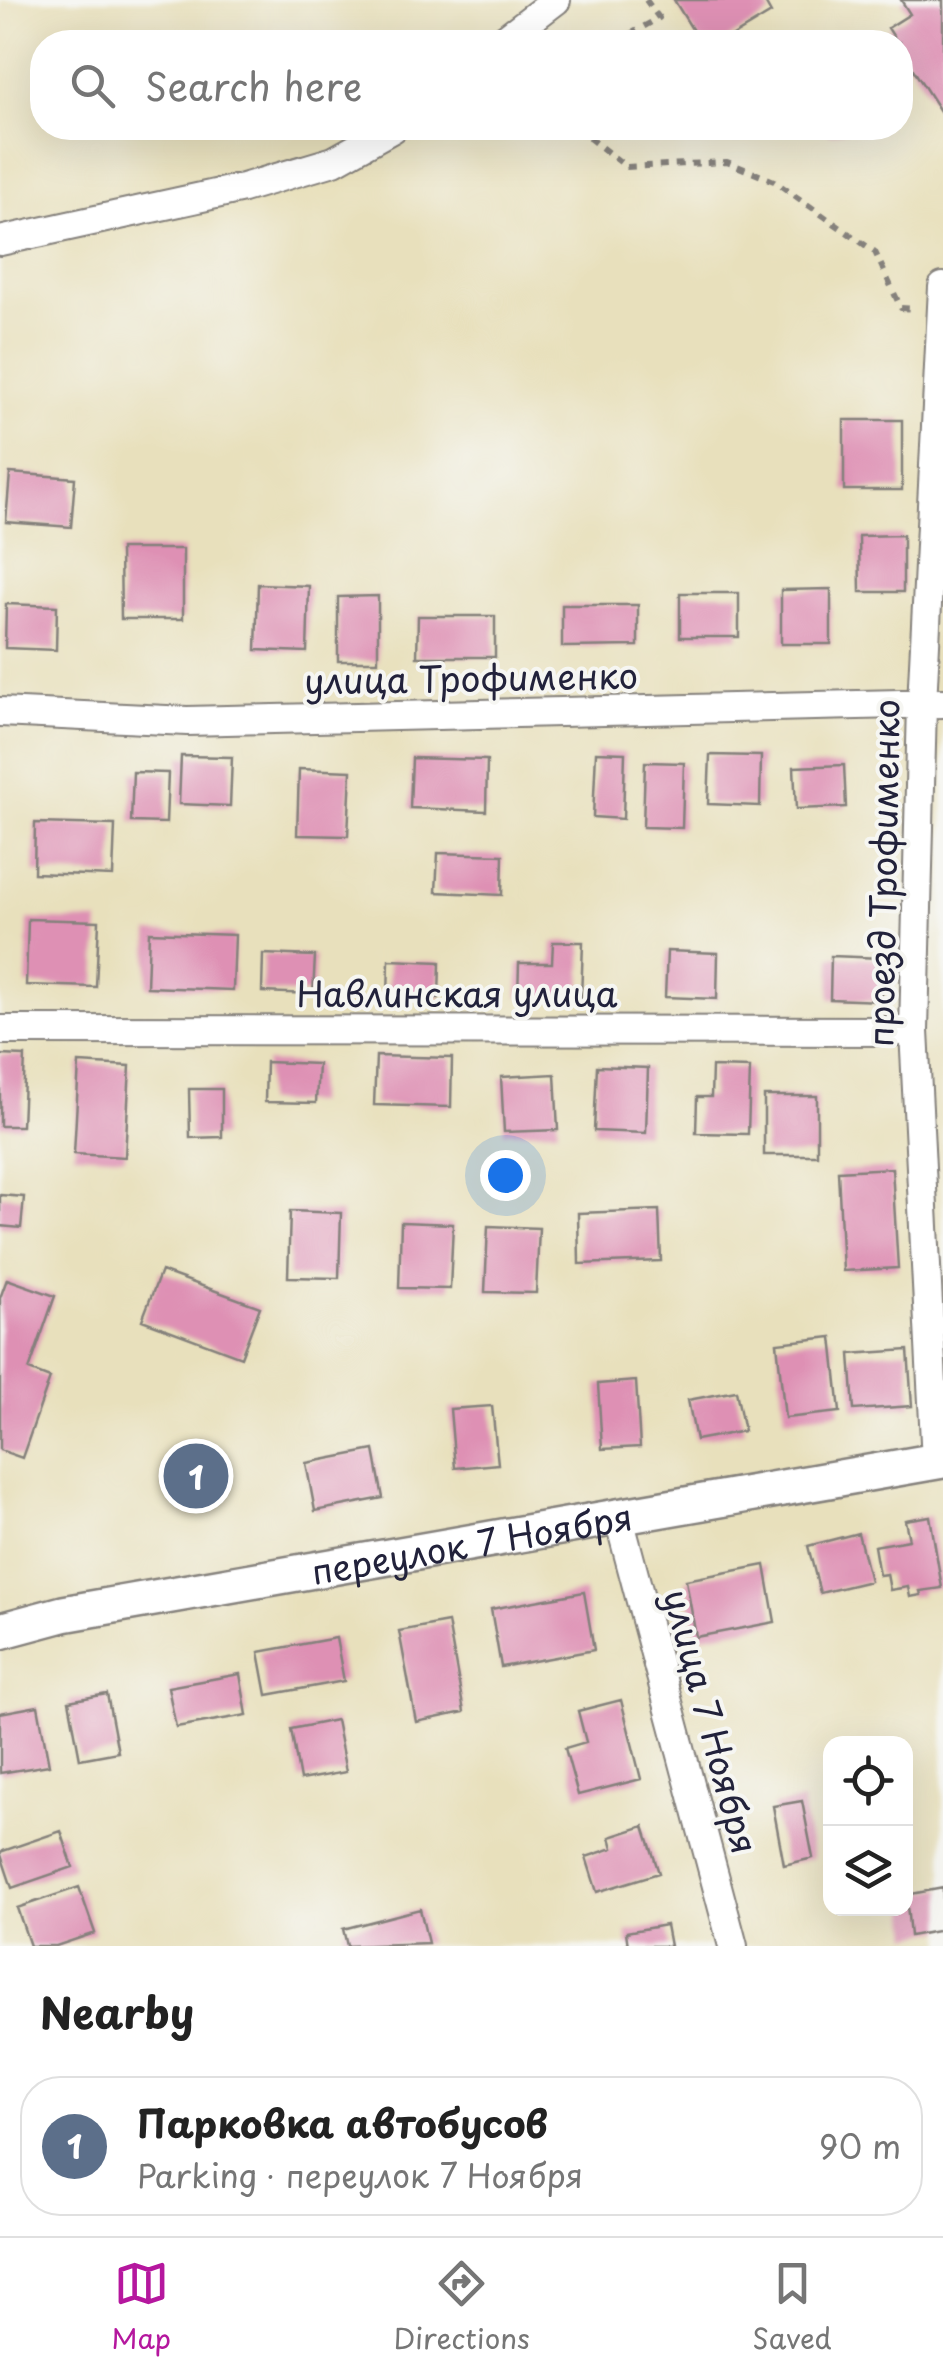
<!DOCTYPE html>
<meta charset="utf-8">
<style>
body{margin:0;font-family:"Playpen Sans",sans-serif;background:#f6f6f6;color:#222}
.controls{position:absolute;right:30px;bottom:30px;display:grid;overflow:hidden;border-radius:20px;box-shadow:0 10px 40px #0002}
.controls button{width:90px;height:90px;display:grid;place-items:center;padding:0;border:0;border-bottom:2px solid #e0e0e0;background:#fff;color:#222;font:50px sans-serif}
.you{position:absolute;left:505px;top:1175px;width:35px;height:35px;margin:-25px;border:8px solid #fff;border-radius:50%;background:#1a73e8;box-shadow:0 0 0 15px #1a73e833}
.badge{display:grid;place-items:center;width:65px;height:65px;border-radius:50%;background:#b5179e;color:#fff;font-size:32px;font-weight:700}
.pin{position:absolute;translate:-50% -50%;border:5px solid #fff;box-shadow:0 2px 10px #0006}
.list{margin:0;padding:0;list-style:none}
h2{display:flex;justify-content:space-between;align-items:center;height:130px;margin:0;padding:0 40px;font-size:42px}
h2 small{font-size:32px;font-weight:400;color:#767676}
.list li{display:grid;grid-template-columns:65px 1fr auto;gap:30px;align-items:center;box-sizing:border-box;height:140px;margin:0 20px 20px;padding:0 20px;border:2px solid #e0e0e0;border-radius:40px}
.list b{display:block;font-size:38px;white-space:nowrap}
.list p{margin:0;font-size:32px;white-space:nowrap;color:#767676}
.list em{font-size:32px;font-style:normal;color:#767676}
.icon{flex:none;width:55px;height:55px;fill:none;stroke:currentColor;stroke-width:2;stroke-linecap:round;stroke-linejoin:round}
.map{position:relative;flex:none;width:943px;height:1946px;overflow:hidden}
.search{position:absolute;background:#fff;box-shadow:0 10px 40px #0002;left:30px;right:30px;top:30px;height:110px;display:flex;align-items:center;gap:25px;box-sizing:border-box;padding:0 35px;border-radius:40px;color:#767676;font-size:38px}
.sheet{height:290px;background:#fff}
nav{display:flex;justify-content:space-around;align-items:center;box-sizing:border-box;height:140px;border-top:2px solid #e0e0e0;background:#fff;font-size:28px;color:#767676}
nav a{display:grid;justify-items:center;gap:5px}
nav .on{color:#b5179e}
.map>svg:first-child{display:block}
.building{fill:#de90b4}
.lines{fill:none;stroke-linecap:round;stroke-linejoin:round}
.minor-casing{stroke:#85817c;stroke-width:32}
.tertiary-casing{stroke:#85817c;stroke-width:40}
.path{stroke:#85817c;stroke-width:6;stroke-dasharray:8 8;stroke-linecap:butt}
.minor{stroke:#fff;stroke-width:28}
.tertiary{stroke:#fff;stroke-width:35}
.labels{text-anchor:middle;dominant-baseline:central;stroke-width:8;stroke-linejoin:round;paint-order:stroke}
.street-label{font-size:35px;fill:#22223b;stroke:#f6f6f2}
</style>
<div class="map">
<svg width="943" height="1946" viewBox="0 0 943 1946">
<rect width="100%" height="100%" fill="#f6f6f2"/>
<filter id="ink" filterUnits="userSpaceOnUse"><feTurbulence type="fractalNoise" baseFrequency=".01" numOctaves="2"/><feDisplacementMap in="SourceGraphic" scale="20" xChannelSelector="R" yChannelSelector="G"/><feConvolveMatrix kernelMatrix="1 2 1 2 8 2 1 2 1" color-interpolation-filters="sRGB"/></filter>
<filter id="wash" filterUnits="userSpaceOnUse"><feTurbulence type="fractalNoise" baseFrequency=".0048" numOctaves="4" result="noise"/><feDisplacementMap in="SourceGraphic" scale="40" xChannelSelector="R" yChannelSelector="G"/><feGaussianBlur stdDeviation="2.25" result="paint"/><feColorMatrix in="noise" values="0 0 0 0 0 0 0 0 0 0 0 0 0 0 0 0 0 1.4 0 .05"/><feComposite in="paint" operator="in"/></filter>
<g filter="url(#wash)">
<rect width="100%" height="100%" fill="#e8e0bc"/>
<g id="blocks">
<path class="building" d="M674 0H773L766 4 771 13 723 42H700Z
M901 0H943V109L940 111 900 49V42H897L888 28 910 14Z
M853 128 832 134 812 129 813 128Z
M844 420H902V490H844Z
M10 473 75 478 71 527 6 522Z
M903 535V592H860L859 536Z
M120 549H183V619H121Z
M258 584 309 586 307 652 256 650Z
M831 589V644H781V590Z
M680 593H739V637H680Z
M378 596V661H338V597Z
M6 604 57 606 56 650 5 648Z
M562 605H638V646L562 647Z
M418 616H495V657H417Z
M596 752 625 753 623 819 593 817Z
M710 755 761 756 760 806 708 804Z
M181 756 232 757 230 806 179 804Z
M412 758 487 760 486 811 410 808Z
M645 762 684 763 682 828 643 827Z
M844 765 846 807 796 809 794 767Z
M299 769 351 771 348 836 297 835Z
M133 772 168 773 166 823 131 822Z
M35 823 115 825 113 876 34 873Z
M438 853 503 855 502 895 436 892Z
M28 919 99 921 96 987 26 985Z
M149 932 235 935 233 990 147 987Z
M553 942H583L581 1000 518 997 519 963H552Z
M667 951 718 953 717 999 665 997Z
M263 954 315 956 313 994 262 992Z
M831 956 882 958 881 1001 830 999Z
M389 960 440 962 439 998 388 996Z
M0 1055 25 1056 22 1126H0Z
M376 1056 452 1058 451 1107 374 1105Z
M266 1062 318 1064 316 1103 265 1102Z
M79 1063 130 1066 125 1157 74 1154Z
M597 1066 648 1068 646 1133 594 1131Z
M712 1067 750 1068 748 1134 696 1133 697 1097H711Z
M555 1074 558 1130 504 1132 501 1077Z
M189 1089H222V1137L190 1138Z
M764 1096H817V1155H764Z
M892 1168 898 1268 843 1271 838 1171Z
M0 1195 24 1197 21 1228 0 1226Z
M659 1210 661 1261 579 1264 578 1213Z
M290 1211 341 1213 339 1278 288 1277Z
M401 1222 453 1224 450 1289 399 1288Z
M488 1226 539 1228 536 1293 485 1292Z
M161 1271 260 1307 241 1357 142 1320Z
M7 1279 55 1296 29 1370 50 1378 22 1458 0 1450V1298Z
M832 1337 840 1412 785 1418 777 1343Z
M908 1350 912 1406 854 1410 850 1354Z
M636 1381 640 1447 602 1449 598 1384Z
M736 1391 744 1431 696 1440 688 1400Z
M492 1406 498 1464 455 1468 450 1409Z
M374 1450 383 1498 315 1511 306 1463Z
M930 1516 942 1588 920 1591 921 1595 910 1597 908 1587 890 1590 887 1574 879 1575 874 1546 909 1540 905 1520Z
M858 1533 870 1581 820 1593 808 1546Z
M765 1565 775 1622 696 1637 686 1580Z
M584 1592 594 1650 501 1667 491 1609Z
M448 1622 464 1712 416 1722 399 1631Z
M336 1638 344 1681 267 1695 259 1652Z
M240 1674 247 1715 176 1727 168 1687Z
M107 1694 118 1752 80 1759 69 1701Z
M621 1700 641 1779 578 1795 565 1748 586 1742 578 1711Z
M38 1706 49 1765 0 1773V1713Z
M336 1720 346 1772 300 1780 291 1729Z
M802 1801 813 1858 784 1865 773 1806Z
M644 1826 659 1873 597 1892 586 1857 613 1848 610 1837Z
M61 1831 73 1867 12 1888 0 1852Z
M79 1887 95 1933 56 1946H30L17 1908Z
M943 1888V1930L910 1936 906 1895Z
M420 1909 428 1943 347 1946 343 1929Z
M666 1925 670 1946H628L626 1932Z"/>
</g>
</g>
<g filter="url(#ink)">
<use href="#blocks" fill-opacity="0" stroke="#85817c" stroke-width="2.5"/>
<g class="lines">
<g class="minor-casing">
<path id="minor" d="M501 42 556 0
M0 241 243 188 334 161 393 128
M0 712 187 721 943 703
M0 1030 914 1031
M936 1461 914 1031 922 704 943 287
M618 1515 733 1946"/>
</g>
<g class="tertiary-casing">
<g id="tertiary">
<path id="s1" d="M0 1631 63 1614 943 1460"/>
</g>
</g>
<path class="path" d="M616 42 659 18 646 0
M576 128 627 167 727 162 774 181 875 252 901 308 915 309"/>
<use href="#minor" class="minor"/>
<use href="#tertiary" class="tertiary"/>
</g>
</g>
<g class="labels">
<g class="street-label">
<text transform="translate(471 677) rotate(-1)">улица Трофименко</text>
<text transform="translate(882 873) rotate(-89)">проезд Трофименко</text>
<text x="457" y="992">Навлинская улица</text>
<text stroke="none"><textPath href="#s1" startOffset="480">переулок 7 Ноября</textPath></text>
<text transform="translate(712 1721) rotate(75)">улица 7 Ноября</text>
</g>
</g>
</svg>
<div class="controls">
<button><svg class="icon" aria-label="locate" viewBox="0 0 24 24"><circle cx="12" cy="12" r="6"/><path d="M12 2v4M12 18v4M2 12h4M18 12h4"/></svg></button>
<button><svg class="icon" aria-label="layers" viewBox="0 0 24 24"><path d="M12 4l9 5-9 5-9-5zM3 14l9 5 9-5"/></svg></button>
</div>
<div class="you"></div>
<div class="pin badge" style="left:196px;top:1476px;background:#5c6f8a">1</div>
<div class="search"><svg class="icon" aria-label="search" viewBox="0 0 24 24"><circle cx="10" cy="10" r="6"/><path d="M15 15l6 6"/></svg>Search here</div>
</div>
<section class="sheet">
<h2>Nearby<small></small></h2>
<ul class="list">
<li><span class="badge" style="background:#5c6f8a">1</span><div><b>Парковка автобусов</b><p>Parking · переулок 7 Ноября</p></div><em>90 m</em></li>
</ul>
</section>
<nav>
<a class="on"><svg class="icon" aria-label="map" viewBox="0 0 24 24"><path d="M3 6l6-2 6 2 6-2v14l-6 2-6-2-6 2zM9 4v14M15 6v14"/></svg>Map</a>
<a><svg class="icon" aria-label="directions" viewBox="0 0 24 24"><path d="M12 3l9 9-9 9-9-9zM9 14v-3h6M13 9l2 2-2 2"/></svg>Directions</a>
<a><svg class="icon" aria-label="saved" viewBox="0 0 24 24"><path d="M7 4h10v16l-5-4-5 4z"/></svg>Saved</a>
</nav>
